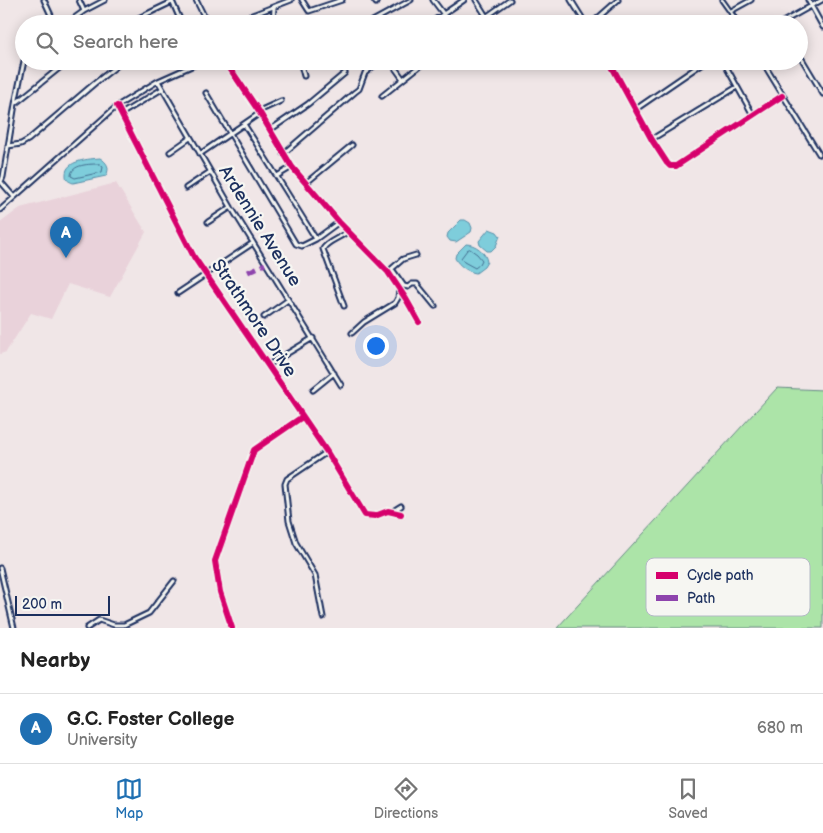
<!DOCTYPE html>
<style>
body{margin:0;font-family:"Balsamiq Sans",sans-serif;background:#f2f2f2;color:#222}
.scale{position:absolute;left:15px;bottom:12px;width:95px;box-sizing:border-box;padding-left:5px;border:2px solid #1b2f5e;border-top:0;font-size:14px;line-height:18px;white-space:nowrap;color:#1b2f5e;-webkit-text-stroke:4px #f6f6f2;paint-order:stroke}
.you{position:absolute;left:375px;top:345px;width:18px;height:18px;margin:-12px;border:4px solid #fff;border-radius:50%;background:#1a73e8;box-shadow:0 0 0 8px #1a73e833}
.badge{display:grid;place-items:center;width:32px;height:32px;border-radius:50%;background:#1f6fb2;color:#fff;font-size:16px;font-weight:700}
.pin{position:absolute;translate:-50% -41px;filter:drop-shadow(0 1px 2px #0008)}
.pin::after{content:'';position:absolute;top:26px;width:18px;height:15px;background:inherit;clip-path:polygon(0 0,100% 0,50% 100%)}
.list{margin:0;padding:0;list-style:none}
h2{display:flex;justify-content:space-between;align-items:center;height:65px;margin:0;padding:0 20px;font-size:21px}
h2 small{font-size:16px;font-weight:400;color:#767676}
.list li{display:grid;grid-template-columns:32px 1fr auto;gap:15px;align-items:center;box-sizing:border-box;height:70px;padding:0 20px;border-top:1px solid #e0e0e0}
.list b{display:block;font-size:19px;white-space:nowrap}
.list p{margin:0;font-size:16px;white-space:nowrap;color:#767676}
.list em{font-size:16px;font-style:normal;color:#767676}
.icon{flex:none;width:28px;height:28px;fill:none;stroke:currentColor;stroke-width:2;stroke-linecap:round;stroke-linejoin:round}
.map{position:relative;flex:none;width:823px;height:628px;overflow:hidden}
.search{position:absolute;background:#fff;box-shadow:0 2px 12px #0003;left:15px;right:15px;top:15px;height:55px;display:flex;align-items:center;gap:12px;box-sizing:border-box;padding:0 18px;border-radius:28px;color:#767676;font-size:19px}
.sheet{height:135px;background:#fff}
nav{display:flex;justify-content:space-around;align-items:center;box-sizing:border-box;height:70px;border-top:1px solid #e0e0e0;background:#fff;font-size:14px;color:#767676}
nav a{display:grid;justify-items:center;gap:2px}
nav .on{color:#1f6fb2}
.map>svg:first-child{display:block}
.built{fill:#e9d2da}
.green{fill:#ace4a8;stroke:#648a83}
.water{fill:#7ecddb;stroke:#568ea9}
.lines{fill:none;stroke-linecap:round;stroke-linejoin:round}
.shore{stroke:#436e90;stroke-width:1}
.minor-casing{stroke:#1b2f5e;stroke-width:7}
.minor{stroke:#f6f6f2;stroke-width:3}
.quiet{stroke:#8e44ad;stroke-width:5;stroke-dasharray:10 5;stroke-linecap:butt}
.cycleway-casing{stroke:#f6f6f2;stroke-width:9}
.cycleway{stroke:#d6006c;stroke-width:6}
.labels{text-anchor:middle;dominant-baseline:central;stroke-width:4.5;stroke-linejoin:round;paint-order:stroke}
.street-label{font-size:18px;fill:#1b2f5e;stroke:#f6f6f2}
.key{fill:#f6f6f2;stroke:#b4bac6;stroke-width:1}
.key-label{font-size:14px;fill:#1b2f5e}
</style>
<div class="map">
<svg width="823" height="628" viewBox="0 0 823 628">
<rect width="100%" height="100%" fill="#f0e6e7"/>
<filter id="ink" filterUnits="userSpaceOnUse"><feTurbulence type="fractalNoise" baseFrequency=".02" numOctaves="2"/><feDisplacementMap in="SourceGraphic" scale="10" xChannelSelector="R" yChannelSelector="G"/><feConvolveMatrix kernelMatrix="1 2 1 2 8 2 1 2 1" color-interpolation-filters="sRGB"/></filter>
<g filter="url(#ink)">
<path class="built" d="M116 183 146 232 110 297 68 284 51 319 31 313 6 352 0 354V223L20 208Z"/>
<path class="green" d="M777 388 823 390V628H557Z"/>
<path class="water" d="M100 158C108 163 110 168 106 176L73 183C68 181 66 180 66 175 65 160 90 159 100 158Z
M461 220H465L470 223 472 228 471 232 456 242 450 241 447 237 448 233Z
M489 229 497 232 500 236 496 246 491 251H487L480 245 479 241Z
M466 244C475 244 486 252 487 262L484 267 476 273C468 272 458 265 455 258L456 254Z"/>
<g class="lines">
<path class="shore" d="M99 164 103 167 102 172 75 178 71 176C71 164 90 164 99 164Z
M470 249 477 254 482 260 480 264 475 268 464 262 461 258 467 250Z"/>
<g class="minor-casing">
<path id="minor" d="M44 0 55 24
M79 0 84 11
M196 0 208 24
M302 0 309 11 342 0
M374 0 376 3
M433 0 451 24
M476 0 486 16
M571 0 586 24
M722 0 739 24
M808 0 823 27
M172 1 182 24
M731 11 751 0
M66 24 84 11 105 0
M126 24 172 2
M229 24 291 0
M273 24 274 7
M367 24 411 0
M429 24 464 0
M476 24 510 0
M591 24 618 0
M779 24 822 0
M799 54 823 94
M225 61 260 113 292 167 339 222 388 272 406 299 419 322
M300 61 304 76
M390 61 403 79
M609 61 652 140 667 163 670 166H676L782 96
M723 61 753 115
M762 61 819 154
M158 81 231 207 341 385
M206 93 296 244 302 246 316 239 339 222
M382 96 426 61
M16 103 68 61
M117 106 194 257 327 452 365 515 375 516 388 511 401 514
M636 109 706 61
M259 111 281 101
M121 114 162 89
M244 124 316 239
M270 130 308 104 345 73
M652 139 737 87
M8 146 21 144 28 140 95 83 123 61
M170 152 190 138
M200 154 260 113
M283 154 355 92 359 89 365 73 380 61
M277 176 292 167
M1 182 3 177 15 104 24 61
M1 182 14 197
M306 183 352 145
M186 188 210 172
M0 210 117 106 158 81 203 61
M208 222 231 207
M392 269 404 286 408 287 412 284H417L435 306
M388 272 403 259 416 255
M178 293 253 243
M344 306 323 249C327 241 341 238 348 231
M264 317 288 300
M352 333 364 322 395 303 398 298 399 289
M268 365 313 338
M313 390 334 373
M393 511 401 506
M0 568 14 628
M323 617 315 575 296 543 289 521 285 484 287 479 327 452
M87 628 99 620 114 625H124L149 613 174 581
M232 628 220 592 215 561 254 450 302 417"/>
</g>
<use href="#minor" class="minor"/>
<path class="quiet" d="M248 272 265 264"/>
<g class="cycleway-casing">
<path id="cycleway" d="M225 61 260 113 292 167 339 222 388 272 406 299 419 322
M609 61 652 140 667 163 670 166H676L782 96
M117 106 194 257 327 452 365 515 375 516 388 511 401 514
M232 628 220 592 215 561 254 450 302 417"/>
</g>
<use href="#cycleway" class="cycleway"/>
</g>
</g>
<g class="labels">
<g class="street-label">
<text transform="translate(260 226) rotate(58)">Ardennie Avenue</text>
<text transform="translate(254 318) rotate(56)">Strathmore Drive</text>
</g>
</g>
<rect x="646" y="558" width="164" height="58" rx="8" class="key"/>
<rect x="656" y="572" width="22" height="7" fill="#d6006c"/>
<rect x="656" y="595" width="22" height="6" fill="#8e44ad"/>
<g class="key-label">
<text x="687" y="580">Cycle path</text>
<text x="687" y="603">Path</text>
</g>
</svg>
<div class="scale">200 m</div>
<div class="you"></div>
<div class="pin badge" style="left:66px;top:258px">A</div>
<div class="search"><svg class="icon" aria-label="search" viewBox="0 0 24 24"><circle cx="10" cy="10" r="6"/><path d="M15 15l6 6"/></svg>Search here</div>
</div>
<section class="sheet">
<h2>Nearby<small></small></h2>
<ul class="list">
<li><span class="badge">A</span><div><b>G.C. Foster College</b><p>University</p></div><em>680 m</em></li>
</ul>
</section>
<nav>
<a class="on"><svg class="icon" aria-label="map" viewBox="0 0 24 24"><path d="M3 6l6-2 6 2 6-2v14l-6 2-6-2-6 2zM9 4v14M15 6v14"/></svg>Map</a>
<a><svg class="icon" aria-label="directions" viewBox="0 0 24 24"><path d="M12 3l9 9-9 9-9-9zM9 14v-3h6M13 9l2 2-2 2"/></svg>Directions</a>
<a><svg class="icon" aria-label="saved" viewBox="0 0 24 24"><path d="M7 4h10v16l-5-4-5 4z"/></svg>Saved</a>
</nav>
